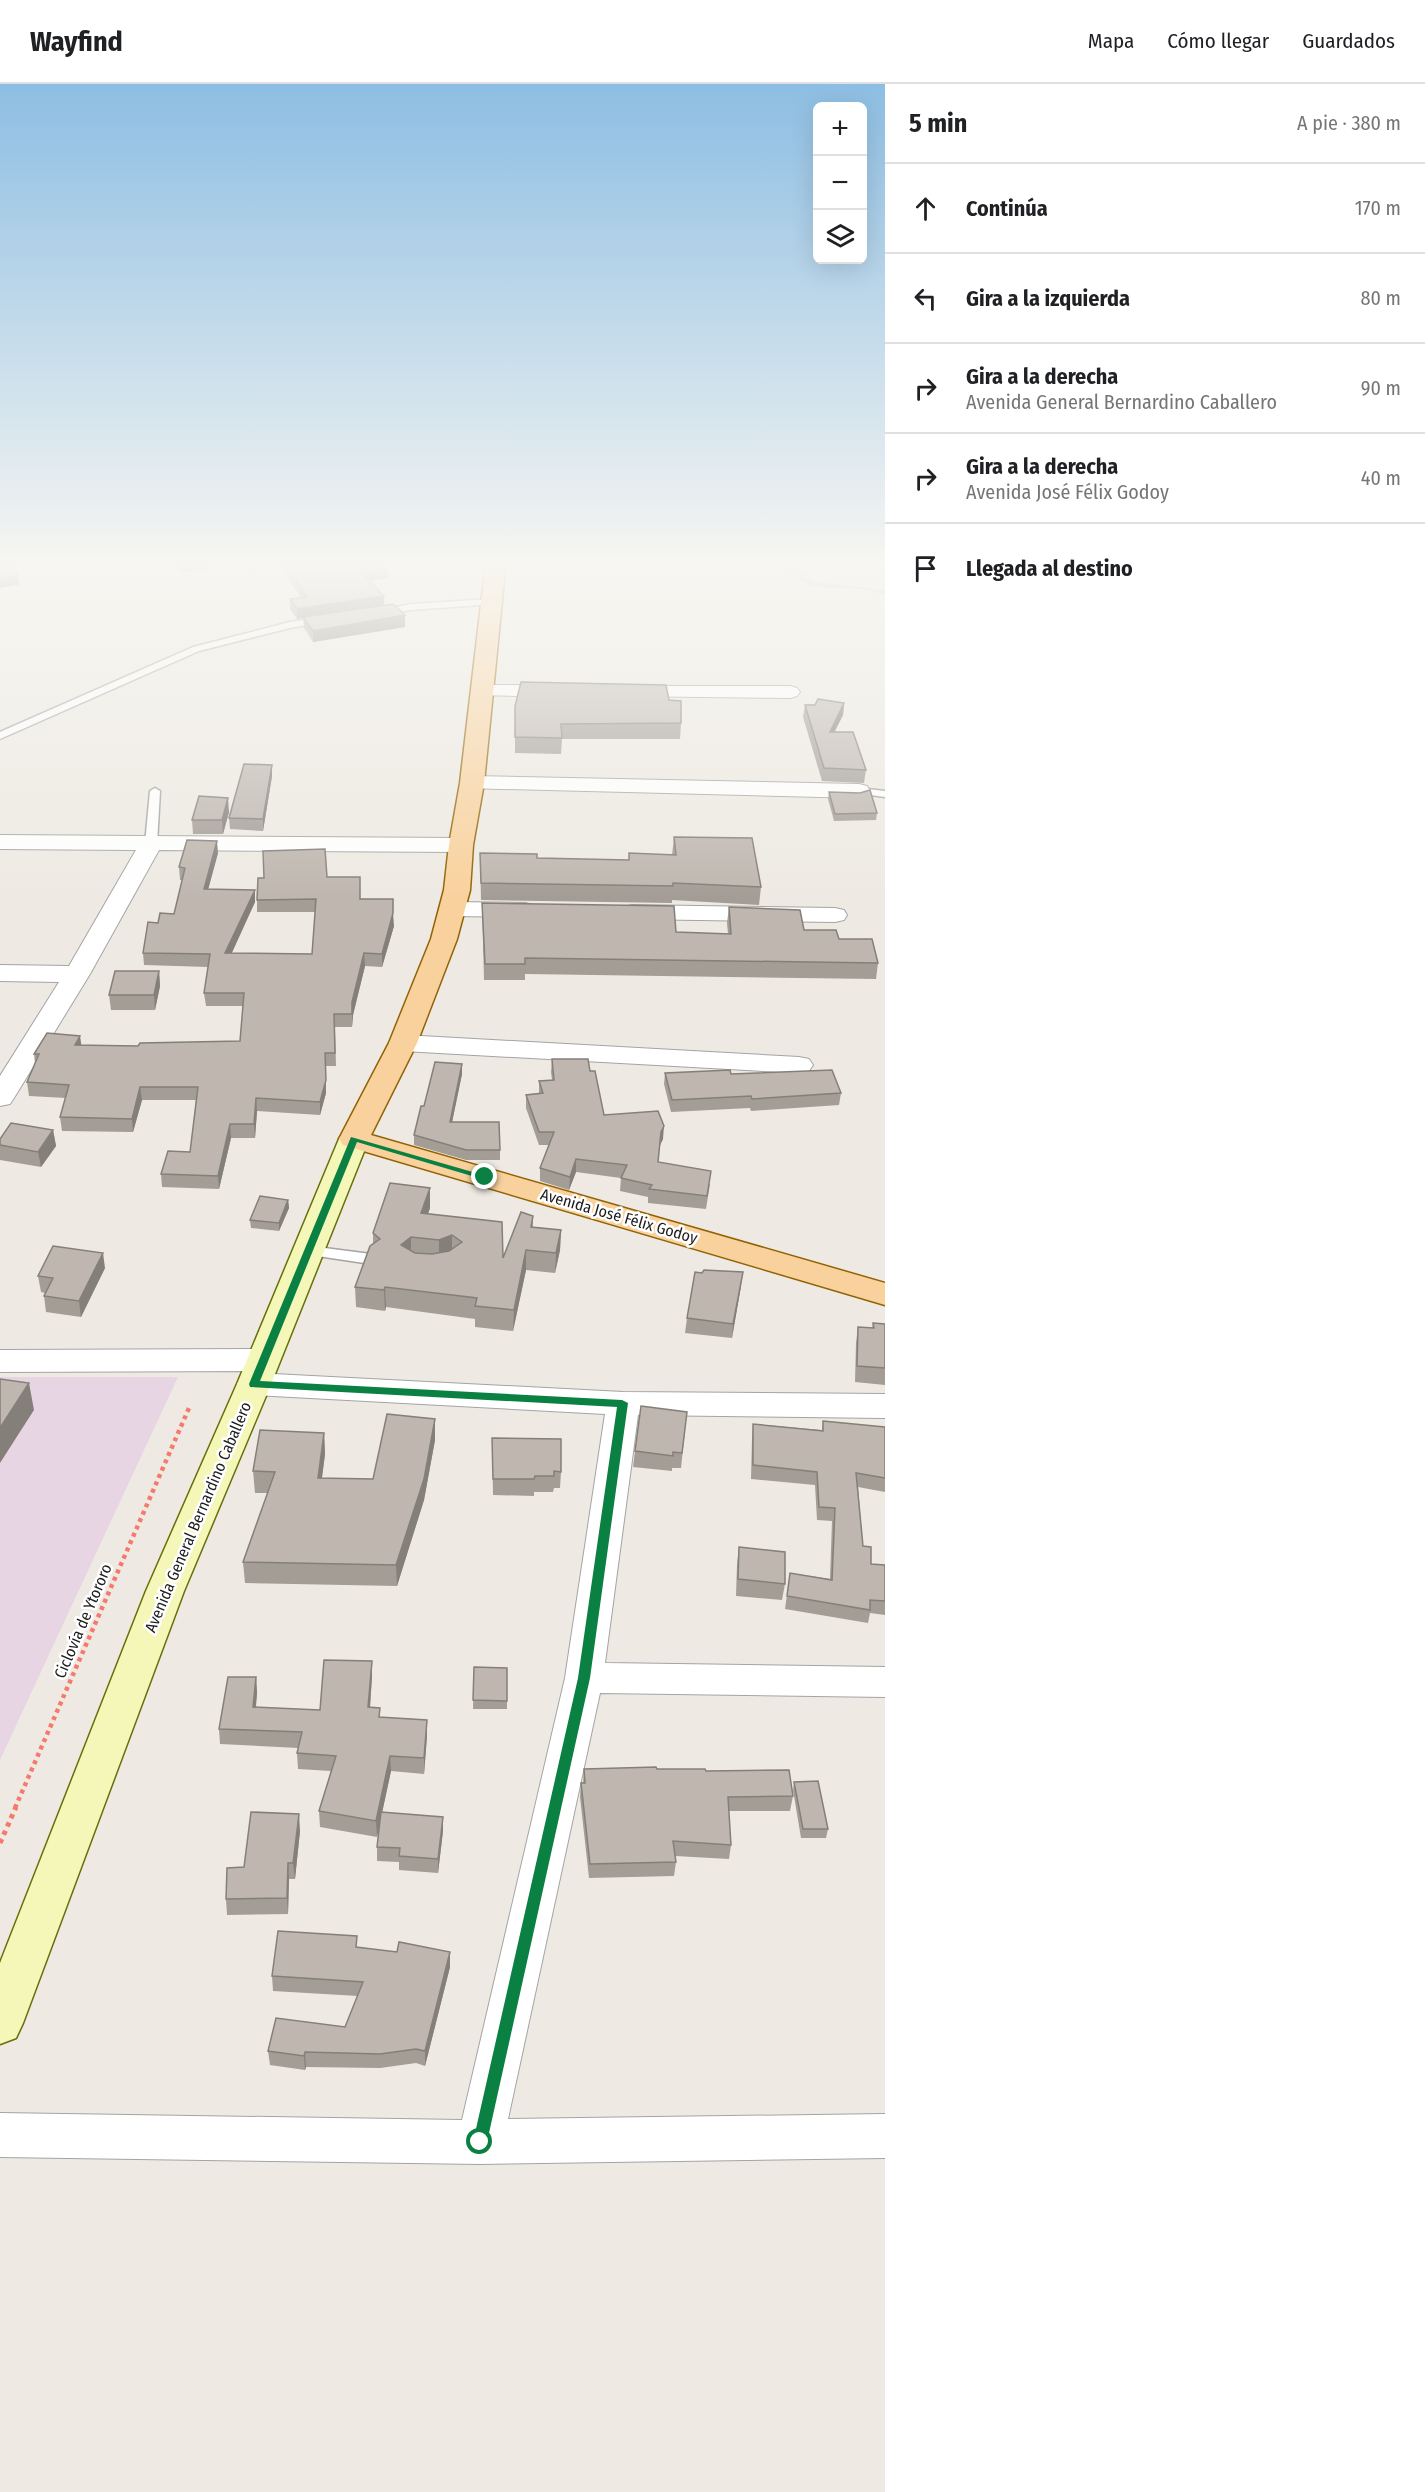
<!DOCTYPE html>
<html lang="es">
<meta charset="utf-8">
<style>
body{margin:0;font-family:"Fira Sans Condensed",sans-serif;background:#f6f6f6;color:#202124}
.controls{position:absolute;right:18px;top:18px;display:grid;overflow:hidden;border-radius:9px;box-shadow:0 6px 24px #0002}
.controls button{width:54px;height:54px;display:grid;place-items:center;padding:0;border:0;border-bottom:2px solid #e0e0e0;background:#fff;color:#202124;font:30px sans-serif}
.stop{position:absolute;width:18px;height:18px;margin:-14px;border:4px solid #0b8043;border-radius:50%;background:#fff}
.stop.end{background:#0b8043;border-color:#fff;box-shadow:0 2px 6px #0008}
.list{margin:0;padding:0;list-style:none}
h2{display:flex;justify-content:space-between;align-items:center;height:78px;margin:0;padding:0 24px;font-size:26px}
h2 small{font-size:20px;font-weight:400;color:#757577}
.list li{display:grid;grid-template-columns:39px 1fr auto;gap:18px;align-items:center;box-sizing:border-box;height:90px;padding:0 24px;border-top:2px solid #e0e0e0}
.list b{display:block;font-size:22px;white-space:nowrap}
.list p{margin:0;font-size:20px;white-space:nowrap;color:#757577}
.list em{font-size:20px;font-style:normal;color:#757577}
.icon{flex:none;width:33px;height:33px;fill:none;stroke:currentColor;stroke-width:2;stroke-linecap:round;stroke-linejoin:round}
.map{position:relative;flex:none;width:885px;height:2408px;overflow:hidden}
header{display:flex;align-items:center;gap:36px;box-sizing:border-box;height:84px;padding:0 30px;background:#fff;border-bottom:2px solid #e0e0e0}
header strong{font-size:28px}
nav{display:flex;gap:33px;margin-inline-start:auto;font-size:21px}
main{display:flex}
aside{flex:1;background:#fff}
.map>svg:first-child{display:block}
.industrial{fill:#e7d5e3}
.water{fill:#a4cedb}
.lines{fill:none;stroke-linecap:round;stroke-linejoin:round}
.service-casing{stroke:#a4a4a4;stroke-width:3}
.minor-casing{stroke:#a4a4a4;stroke-width:2}
.secondary-casing{stroke:#657008;stroke-width:3}
.primary-casing{stroke:#926304;stroke-width:3}
.path-far1{stroke:#f67a6c;stroke-width:4.5;stroke-dasharray:4 4;stroke-linecap:butt}
.path{stroke:#f67a6c;stroke-width:5;stroke-dasharray:4.5 4.5;stroke-linecap:butt}
.service{fill:#fff;fill-rule:evenodd}
.minor{fill:#fff;fill-rule:evenodd}
.secondary{fill:#f4f7b7;fill-rule:evenodd}
.primary{fill:#f9d19d;fill-rule:evenodd}
.wall{fill:#a39d96}
.shaded-wall{fill:#857f7a}
.building{fill:#beb6af;stroke:#857f7a;stroke-width:1.5;fill-rule:evenodd}
.route{fill:#0b8043}
.labels{text-anchor:middle;dominant-baseline:central;stroke-width:5;stroke-linejoin:round;paint-order:stroke}
.street-label{font-size:16px;fill:#1d1d1d;stroke:#fff}
</style>
<header>
<strong>Wayfind</strong>
<nav><a>Mapa</a><a>Cómo llegar</a><a>Guardados</a></nav>
</header>
<main>
<div class="map">
<svg width="885" height="2408" viewBox="0 0 885 2408">
<rect width="100%" height="100%" fill="#eeeae3"/>
<path class="industrial" d="M0 1293H178L0 1676Z"/>
<path class="water" d="M780 477H788L805 492 818 498 885 506V510C877 509 869 506 862 505 842 502 818 508 801 496 793 491 788 482 780 477Z"/>
<g class="lines">
<g class="service-casing">
<path id="service" d="M491 515 494 516V520L411 526 378 531 373 528 411 520Z
M322 533 327 536 325 538 290 544 199 567 0 655V648L193 563 290 538Z
M155 704 160 707 157 760 151 763 145 760 150 707Z
M859 704 885 707V713L855 709 854 707Z
M309 1162 371 1170 378 1175 371 1180 304 1170 302 1167Z"/>
</g>
<g class="minor-casing">
<path id="minor" d="M482 601H562L569 603 572 607 569 611 562 613 475 611 472 607 475 603Z
M624 602H790L797 604 800 608 797 612 790 614 617 612 614 608 617 604Z
M472 692 859 700 867 702 870 707 867 712 859 714 464 704 461 699 464 694Z
M0 751 461 754 469 756 473 761 469 766 461 768 159 766 90 890 14 1014 10 1020 0 1022V992L59 898 0 897V881L69 882 136 766 0 765Z
M452 818 525 819 534 821 537 826 534 831 525 833 452 832 443 830 440 825 443 820Z
M632 821 835 824 844 826 847 831 844 836 835 838 632 835 623 833 620 828 623 823Z
M403 951 799 973 809 975 813 981 809 987 799 989 403 967 393 965 389 959 393 953Z
M264 1265 276 1268 280 1276 276 1284 264 1287 0 1288V1266Z
M254 1289 623 1308 885 1310V1334L638 1331 605 1579 885 1583V1613L600 1609 508 2035 885 2030V2074L480 2080 0 2073V2029L462 2036 565 1594 605 1330 254 1311 242 1308 237 1300 242 1292Z"/>
</g>
<g class="secondary-casing">
<path id="secondary" d="M354 1046 365 1049 369 1055 271 1300 184 1507 23 1939 16 1954 0 1960V1879L146 1507 237 1300 339 1055 343 1049Z"/>
</g>
<g class="primary-casing">
<path id="primary" d="M486 477H506L484 699 473 761 470 806 457 855 417 959 371 1051 885 1199V1221L343 1061 339 1055 389 959 431 855 444 806 449 761 460 699Z"/>
</g>
<path class="path-far1" d="M15 1724 189 1324"/>
<path class="path" d="M0 1759 16 1723"/>
<use href="#service" class="service"/>
<use href="#minor" class="minor"/>
<use href="#secondary" class="secondary"/>
<use href="#primary" class="primary"/>
</g>
<path class="wall" d="M174 477H207V486L181 489Z
M276 477H382L388 484V494L369 496 384 512V521L405 531V543L313 558 304 544 303 534 297 535 290 525V515L301 514Z
M669 616 681 639 680 655H562L561 670 515 669V622Z
M844 619 843 631 834 648 866 686 864 699 822 697 803 633 805 621H815Z
M272 692 263 747 230 745 229 734Z
M829 708 877 729 876 736 834 737 828 715Z
M229 728 223 750H193L192 736Z
M674 753 761 803 759 821 672 816V819L481 816 480 769 537 774 629 776 672 771Z
M218 769 208 805 255 806V818L231 869 312 870 315 828H257V816L327 793 360 815 394 842 382 883 365 882 353 931 352 943H335L336 982H326V1009L320 1031 257 1027 255 1054H231L219 1105 162 1103 161 1090 190 1068 196 1016H142L133 1048 62 1047 60 1033 66 1014 29 1012 27 998 35 979 34 970 82 961 138 962 240 957 243 922H206L204 909 208 883 144 881 143 869 158 839 174 830 182 796H180L179 783Z
M482 819 676 848 728 850 727 839 729 823 804 846 839 855 878 879 876 895 525 890V896H484Z
M159 887 160 902 155 926H111L109 911Z
M552 975 590 987 604 1031 663 1055 660 1061 658 1078 710 1100 706 1125 648 1119V1113L620 1107 621 1094 576 1088 569 1106 540 1097V1084L549 1061H539L526 1024V1011L539 1010V997L552 996 551 988Z
M665 989 731 990 841 1009 839 1021 751 1027 750 1024 671 1028 664 1000Z
M462 990 452 1038 500 1066V1076H466L414 1061V1051L424 1022Z
M53 1046 56 1062 41 1083 0 1076V1055Z
M430 1104V1124L428 1130 503 1174 533 1132V1143L561 1146 560 1166 555 1189 526 1186 513 1247 475 1243V1235L386 1223 385 1227 356 1223 355 1203 373 1159V1149Z
M288 1116 289 1124 279 1147 251 1144 250 1136Z
M105 1184 81 1233 46 1228 44 1212 45 1209 41 1208 38 1192Z
M702 1189 741 1202 732 1254 685 1249 687 1234Z
M873 1239 885 1240V1301L855 1298 856 1259 858 1243 872 1244Z
M687 1328 681 1384H672V1387L633 1383 635 1367Z
M435 1335V1356L424 1416 397 1502 245 1499 243 1478 268 1409H255L253 1387 324 1349 325 1370 322 1394 373 1395Z
M823 1337 885 1343V1408L858 1403 863 1462 871 1480 885 1481V1531L870 1529 868 1539 785 1525 790 1489 830 1495 832 1437 817 1436 815 1401 751 1395 752 1354 753 1340 822 1346Z
M492 1354 561 1388 560 1404H554L553 1408H534V1412L493 1411Z
M739 1463 785 1500 782 1516 736 1512 737 1480Z
M372 1577V1592L370 1623 380 1633 427 1652 424 1690 391 1687 382 1728 443 1747 438 1789 399 1786V1778L377 1777V1763L379 1742 377 1753 320 1743 319 1727 331 1687 298 1685 297 1669 298 1664 220 1660 219 1645 256 1593 257 1609 256 1623 320 1626Z
M474 1583 507 1584V1625H473Z
M584 1685H657L706 1687 793 1712 790 1727H728L731 1761 729 1775 675 1772 676 1778 674 1792 589 1794 580 1713 581 1699H583Z
M794 1698 828 1745 826 1754H801L793 1706Z
M300 1747 295 1795H289L288 1830 227 1831 226 1815 244 1783Z
M358 1864 397 1868H450V1883L425 1982 416 1979 380 1984 306 1983 305 1986 270 1981 268 1967 345 1943 358 1912 273 1907 272 1892Z"/>
<path class="shaded-wall" d="M191 477H207V486L181 489 180 478Z
M388 484V494L361 498V488Z
M18 492 19 501 0 504V494Z
M384 512V522L297 535V525Z
M405 531V543L313 558V547Z
M844 619 843 631 828 661 830 648Z
M272 681V692L263 747V735Z
M228 714 229 728 223 750 222 736Z
M217 757 218 769 205 817 204 805Z
M255 806V818L226 882 225 869Z
M393 829 394 842 382 883V870Z
M364 869 365 882 353 931 352 943V918Z
M159 887 160 902 155 926 154 911Z
M80 952 82 965 75 961Z
M325 969 326 1009 320 1031V1018Z
M462 980V990L450 1048V1038Z
M140 1003 142 1016 133 1048 132 1035Z
M256 1014 257 1027 255 1054 254 1040Z
M230 1040 231 1054 219 1105 218 1092Z
M664 1042 663 1055 660 1061 661 1048Z
M53 1046 56 1062 41 1083 38 1068Z
M576 1075V1088L569 1106 570 1093Z
M430 1104V1124L421 1149V1129Z
M288 1116 289 1124 279 1147V1139Z
M561 1146 560 1166 555 1189 556 1169Z
M452 1151V1171L439 1177V1156Z
M411 1153V1174L401 1161Z
M526 1166V1186L513 1247 514 1226Z
M103 1169 105 1184 81 1233 79 1217Z
M743 1188 741 1202 732 1254 733 1240Z
M385 1203 386 1223 385 1227 384 1206Z
M29 1299 34 1326 0 1379V1344Z
M435 1335V1356L424 1416 397 1502 396 1481Z
M324 1349 325 1370 319 1415 318 1394Z
M372 1577V1592L369 1638 368 1623Z
M256 1593 257 1609 254 1639 253 1623Z
M427 1636V1652L424 1690V1674Z
M390 1672 391 1687 377 1753 376 1737Z
M299 1730 300 1747 295 1795 293 1779Z
M443 1733V1747L438 1789V1775Z
M288 1779 289 1795 288 1830 287 1814Z
M450 1868V1883L425 1982V1967Z
M305 1968 306 1983 305 1986 304 1972Z"/>
<path class="building" d="M0 477H11L18 492 0 494Z
M282 477H382L388 484 361 488 384 512 297 525 290 515 307 513Z
M393 520 405 531 313 547 303 533Z
M521 598 666 601 669 616 681 617V639L561 640 562 654 515 653V622Z
M818 615 844 619 830 648H853L866 686 824 684 805 621H815Z
M244 680 272 681 263 735 229 734Z
M870 706 877 729 835 730 829 708 860 709Z
M199 712 228 714 222 736H192Z
M674 753 752 754 761 803 673 799V802L481 799 480 769 537 770V774L629 776V769L676 771Z
M187 756 217 757 204 805 255 806 225 869 312 870 316 815 257 816 258 794H264L263 767 325 765 327 793H360V815H393V829L382 870 364 869 352 918V930H334L335 969H325L326 996 320 1018 256 1014 254 1040H230L218 1092 161 1090 168 1067 190 1068 198 1003H140L132 1035 60 1033 69 1001 27 998 39 970H34L47 949 80 952 75 961 138 962 140 959 240 957 244 909H204L210 870 143 869 148 838 158 839 160 829 174 830 185 784 179 783Z
M482 819 674 822 676 848 731 850 729 823 800 826 804 846H836L839 855H872L878 879 525 874V880H485Z
M115 887H159L154 911H109Z
M552 975H588L590 987H595L604 1031 658 1027 664 1042 661 1048 658 1078 711 1087 707 1112 649 1105 652 1101 621 1094 627 1081 576 1075 570 1093 540 1084 554 1048H539L526 1011 543 1009 539 997 554 996Z
M435 978 462 980 450 1038H499L500 1066H466L414 1051 421 1022H424Z
M730 986 731 990 832 986 841 1009 752 1015 751 1012 672 1016 665 989Z
M11 1039 53 1046 38 1068 0 1061V1055Z
M390 1099 430 1104 421 1129 502 1138 503 1174 521 1128 533 1132 531 1143 561 1146 556 1169 526 1166 514 1226 475 1222 477 1214 385 1203 384 1206 355 1203 370 1162 380 1155 373 1149ZM452 1151 462 1158 449 1167 432 1170 415 1169 401 1161 411 1153 439 1156Z
M260 1112 288 1116 279 1139 250 1136Z
M53 1162 103 1169 79 1217 44 1212 53 1194 38 1192Z
M704 1186 743 1188 733 1240 687 1234 695 1188 702 1189Z
M873 1239 885 1240V1284L857 1282 858 1243 874 1244Z
M0 1295 29 1299 0 1344Z
M641 1322 687 1328 682 1369 673 1368V1372L635 1367Z
M387 1330 435 1335 424 1395 396 1481 243 1478 275 1388 253 1387 260 1346 324 1349 318 1394 373 1395Z
M823 1337 885 1343V1394L856 1389 863 1462 871 1463V1480L885 1481V1517L870 1516V1526L787 1512 790 1489 832 1496 835 1424 819 1423 817 1388 753 1381V1340L823 1347Z
M492 1354 561 1355V1388L554 1387V1392H535L534 1395H493Z
M739 1463 785 1468V1500L738 1495Z
M324 1576 372 1577 368 1623 380 1624 379 1633 427 1636 424 1674 390 1672 376 1737 319 1727 336 1672 297 1669 302 1648 219 1645 228 1593H256L253 1623 320 1626Z
M474 1583 507 1584V1617L473 1616Z
M656 1683 657 1685H705L706 1687 789 1686 793 1712 728 1713 731 1761 673 1757 676 1778 590 1780 581 1699H585L584 1685Z
M818 1697 828 1745H803L794 1698Z
M251 1728 299 1730 293 1779H288L287 1814 226 1815 227 1784 244 1783Z
M381 1728 443 1733 438 1775 399 1772 400 1764 377 1763Z
M278 1847 357 1852 356 1863 397 1868 399 1858 450 1868 425 1967 416 1965 380 1970 305 1968 304 1972 268 1967 276 1934 345 1943 363 1898 272 1892Z"/>
<linearGradient id="sky" x2="0" y2="1"><stop stop-color="#8dbee3"/><stop offset="0.59" stop-color="#f7f6f2"/><stop offset="1" stop-color="#f7f6f2" stop-opacity="0"/></linearGradient>
<rect width="885" height="814" fill="url(#sky)"/>
<path class="route" d="M351 1053 490 1093 482 1095 357 1058 260 1297 622 1316 628 1319 590 1594 487 2058 485 2063 480 2065 475 2063 473 2058 578 1594 617 1323 250 1303 249 1300Z"/>
<g class="labels">
<g class="street-label">
<text transform="translate(619 1132) rotate(16)">Avenida José Félix Godoy</text>
<text transform="translate(198 1433) rotate(-67)">Avenida General Bernardino Caballero</text>
<text transform="translate(83 1537) rotate(-67)">Ciclovía de Ytororo</text>
</g>
</g>
</svg>
<div class="controls">
<button>+</button>
<button>−</button>
<button><svg class="icon" aria-label="layers" viewBox="0 0 24 24"><path d="M12 4l9 5-9 5-9-5zM3 14l9 5 9-5"/></svg></button>
</div>
<div class="stop" style="left:480px;top:2058px"></div>
<div class="stop end" style="left:485px;top:1093px"></div>
</div>
<aside>
<h2>5 min<small>A pie · 380 m</small></h2>
<ul class="list">
<li><svg class="icon" aria-label="ahead" viewBox="0 0 24 24"><path d="M12 20V5M6 11l6-6 6 6"/></svg><div><b>Continúa</b></div><em>170 m</em></li>
<li><svg class="icon" aria-label="left" viewBox="0 0 24 24"><path d="M17 20v-9H6M10 6l-5 5 5 5"/></svg><div><b>Gira a la izquierda</b></div><em>80 m</em></li>
<li><svg class="icon" aria-label="right" viewBox="0 0 24 24"><path d="M7 20v-9h11M14 6l5 5-5 5"/></svg><div><b>Gira a la derecha</b><p>Avenida General Bernardino Caballero</p></div><em>90 m</em></li>
<li><svg class="icon" aria-label="right" viewBox="0 0 24 24"><path d="M7 20v-9h11M14 6l5 5-5 5"/></svg><div><b>Gira a la derecha</b><p>Avenida José Félix Godoy</p></div><em>40 m</em></li>
<li><svg class="icon" aria-label="arrive" viewBox="0 0 24 24"><path d="M6 21V4h12l-3 4 3 4H6"/></svg><div><b>Llegada al destino</b></div></li>
</ul>
</aside>
</main>
